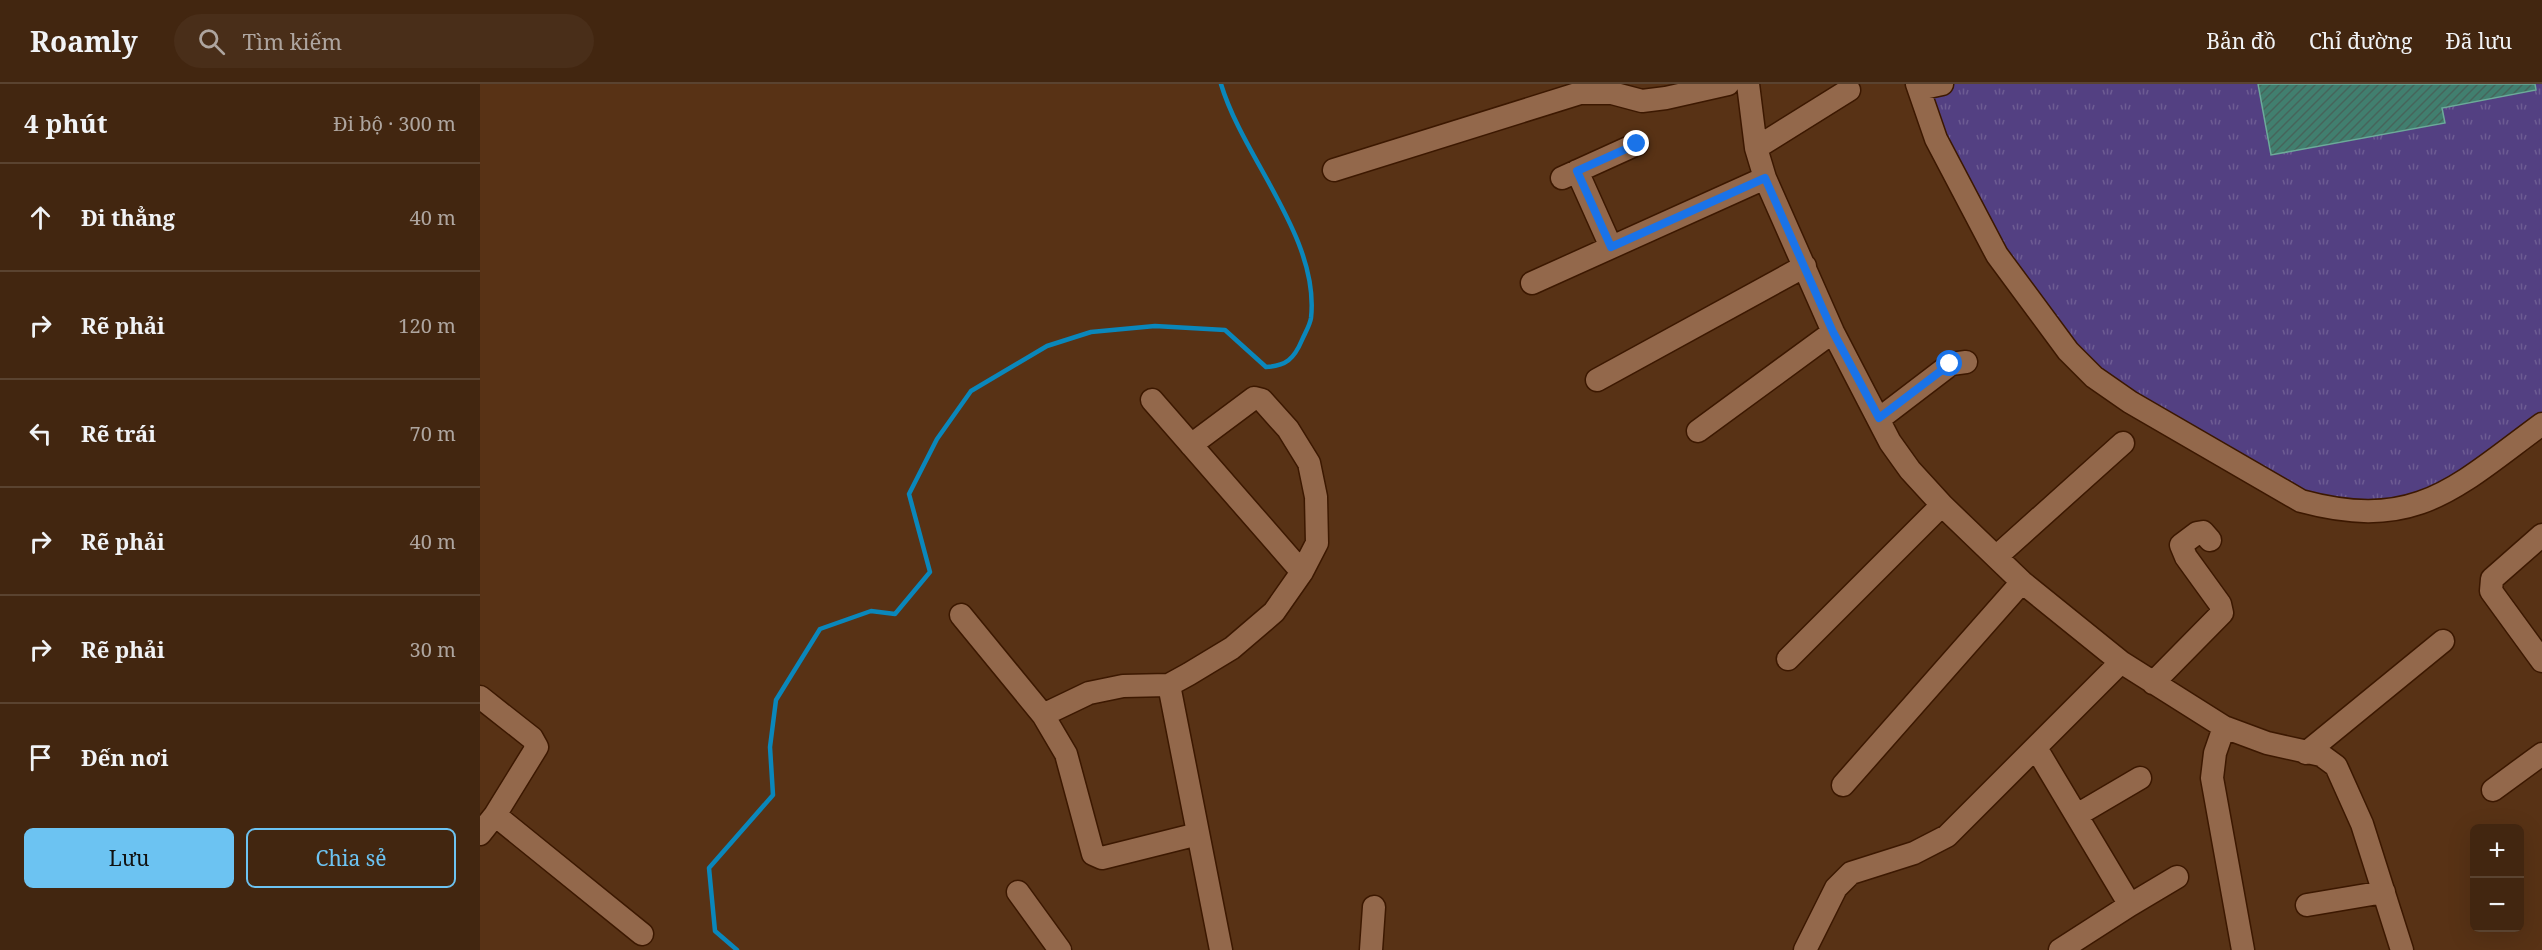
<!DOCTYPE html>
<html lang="vi">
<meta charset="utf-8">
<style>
body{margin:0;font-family:"Noto Serif",serif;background:#492e19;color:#f1f3f6}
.controls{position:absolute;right:18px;bottom:18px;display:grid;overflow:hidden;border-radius:9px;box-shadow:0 6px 24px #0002}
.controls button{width:54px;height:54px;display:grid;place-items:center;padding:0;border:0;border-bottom:2px solid #5a4330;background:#422610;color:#f1f3f6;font:30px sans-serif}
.stop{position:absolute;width:18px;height:18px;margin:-14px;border:4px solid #1a73e8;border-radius:50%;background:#fff}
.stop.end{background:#1a73e8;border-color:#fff;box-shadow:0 2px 6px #0008}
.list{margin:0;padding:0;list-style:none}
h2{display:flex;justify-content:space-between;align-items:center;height:78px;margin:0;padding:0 24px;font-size:26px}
h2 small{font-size:20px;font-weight:400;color:#aea59f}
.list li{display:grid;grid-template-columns:39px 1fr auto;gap:18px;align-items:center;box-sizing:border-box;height:108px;padding:0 24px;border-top:2px solid #5a4330}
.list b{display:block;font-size:22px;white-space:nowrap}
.list em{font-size:20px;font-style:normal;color:#aea59f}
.actions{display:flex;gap:12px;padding:18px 24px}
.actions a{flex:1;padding:14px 0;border:2px solid #6cc3f2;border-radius:9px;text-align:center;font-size:21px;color:#6cc3f2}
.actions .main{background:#6cc3f2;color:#111}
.icon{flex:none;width:33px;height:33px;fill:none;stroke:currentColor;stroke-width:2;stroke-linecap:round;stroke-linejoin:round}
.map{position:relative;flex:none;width:2062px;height:866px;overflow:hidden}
header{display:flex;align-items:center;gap:36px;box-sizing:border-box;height:84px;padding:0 30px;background:#422610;border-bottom:2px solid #5a4330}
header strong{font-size:28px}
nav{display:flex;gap:33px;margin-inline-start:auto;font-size:21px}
.search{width:420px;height:54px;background:#492e19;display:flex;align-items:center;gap:15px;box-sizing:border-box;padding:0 21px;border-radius:33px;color:#aea59f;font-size:22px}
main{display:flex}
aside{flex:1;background:#422610}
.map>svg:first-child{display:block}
.grass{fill:url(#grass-tufts)}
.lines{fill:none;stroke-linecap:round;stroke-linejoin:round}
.stream{stroke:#0a87bb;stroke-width:4.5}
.building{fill:url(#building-hatch);stroke:#6caa99;stroke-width:1.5}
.minor-casing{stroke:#3c1800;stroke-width:25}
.minor{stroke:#93684b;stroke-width:22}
.route{stroke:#1a73e8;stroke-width:8}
</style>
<header>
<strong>Roamly</strong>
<div class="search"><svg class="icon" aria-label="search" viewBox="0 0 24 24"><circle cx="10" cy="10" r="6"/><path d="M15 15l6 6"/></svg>Tìm kiếm</div>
<nav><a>Bản đồ</a><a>Chỉ đường</a><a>Đã lưu</a></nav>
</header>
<main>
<aside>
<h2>4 phút<small>Đi bộ · 300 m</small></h2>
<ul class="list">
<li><svg class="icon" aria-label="ahead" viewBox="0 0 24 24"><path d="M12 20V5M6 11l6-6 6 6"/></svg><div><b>Đi thẳng</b></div><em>40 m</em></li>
<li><svg class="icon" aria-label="right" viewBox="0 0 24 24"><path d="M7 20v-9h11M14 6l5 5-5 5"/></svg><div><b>Rẽ phải</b></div><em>120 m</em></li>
<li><svg class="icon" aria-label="left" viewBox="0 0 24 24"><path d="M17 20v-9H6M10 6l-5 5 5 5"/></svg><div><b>Rẽ trái</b></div><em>70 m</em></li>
<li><svg class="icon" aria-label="right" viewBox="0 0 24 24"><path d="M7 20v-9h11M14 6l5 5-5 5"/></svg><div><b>Rẽ phải</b></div><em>40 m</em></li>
<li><svg class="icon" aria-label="right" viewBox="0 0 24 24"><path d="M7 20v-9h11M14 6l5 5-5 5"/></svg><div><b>Rẽ phải</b></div><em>30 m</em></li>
<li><svg class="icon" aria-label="arrive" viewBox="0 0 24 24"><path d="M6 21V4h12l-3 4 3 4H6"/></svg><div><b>Đến nơi</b></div></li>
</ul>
<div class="actions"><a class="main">Lưu</a><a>Chia sẻ</a></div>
</aside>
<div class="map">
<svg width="2062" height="866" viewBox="0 0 2062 866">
<defs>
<pattern id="grass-tufts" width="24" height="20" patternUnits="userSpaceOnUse" patternTransform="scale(1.5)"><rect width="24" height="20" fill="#534082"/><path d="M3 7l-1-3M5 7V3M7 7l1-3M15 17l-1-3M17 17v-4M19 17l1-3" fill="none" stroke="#6d5c93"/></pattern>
<pattern id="building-hatch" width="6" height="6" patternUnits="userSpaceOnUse" patternTransform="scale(1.5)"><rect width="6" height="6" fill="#417f6f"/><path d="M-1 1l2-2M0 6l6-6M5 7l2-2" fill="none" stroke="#46655b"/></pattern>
</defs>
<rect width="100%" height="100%" fill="#583215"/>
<path class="grass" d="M1443 0H2062V333L1988 387 1917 421 1824 411 1649 312 1581 251 1490 113Z"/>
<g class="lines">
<path class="stream" d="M257 866 235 847 229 784 293 711 290 663 296 616 340 545 391 527 415 530 450 488 429 410 457 355 491 307 567 262 611 248 675 242 745 246 786 283C806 282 814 275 822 256 825 249 830 241 831 234 840 154 763 74 741 0"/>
</g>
<path class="building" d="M1778 0H2055L2056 6 1962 24 1965 39 1791 71Z"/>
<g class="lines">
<g class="minor-casing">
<path id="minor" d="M1268 0 1276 64 1285 94 1353 248 1410 358 1430 386 1462 421 1542 498 1641 578 1744 643 1787 659 1841 671 1856 682 1882 740 1922 866
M1437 0 1456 55 1517 171 1588 267 1614 293 1650 318 1821 417C1936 448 1975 404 2062 340
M1439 5 1462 0
M1276 64 1369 6
M854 86 1100 9H1132L1162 17 1186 14 1248 0
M1097 87 1131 163
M1082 94 1157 60
M1052 199 1285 94
M1117 296 1325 182
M672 316 822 488
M1399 335 1471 280 1486 278
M1218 347 1353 248
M2062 451 2012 495 2011 507 2062 577
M1516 473 1643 359
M481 531 563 631 586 670 613 770 622 774 718 750
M1308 575 1462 421
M1673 599 1742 529 1740 520 1706 473 1701 461 1717 449 1723 448 1730 456
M689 601 741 866
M0 613 52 654 57 663 15 731 0 750
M563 631 609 609 643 602 689 601 709 590 752 564 794 528 822 488 837 459 836 413 829 379 808 345 782 316 774 314 711 361
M1744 643 1735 669 1732 694 1763 866
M1556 664 1650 821 1580 866
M1826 669 1963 557
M1363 701 1542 498
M2013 706 2062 670
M15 731 162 850
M1597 731 1660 694
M538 808 580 866
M1650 821 1697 793
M1827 821 1904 808
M891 866 894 823
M1325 866 1356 804 1371 789 1434 769 1467 752 1641 578"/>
</g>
<use href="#minor" class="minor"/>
</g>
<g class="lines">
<path class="route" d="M1157 60 1097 87 1131 163 1285 94 1353 248 1399 334 1470 280"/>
</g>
</svg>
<div class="controls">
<button>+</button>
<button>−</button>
</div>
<div class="stop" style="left:1470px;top:280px"></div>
<div class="stop end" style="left:1157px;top:60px"></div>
</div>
</main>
